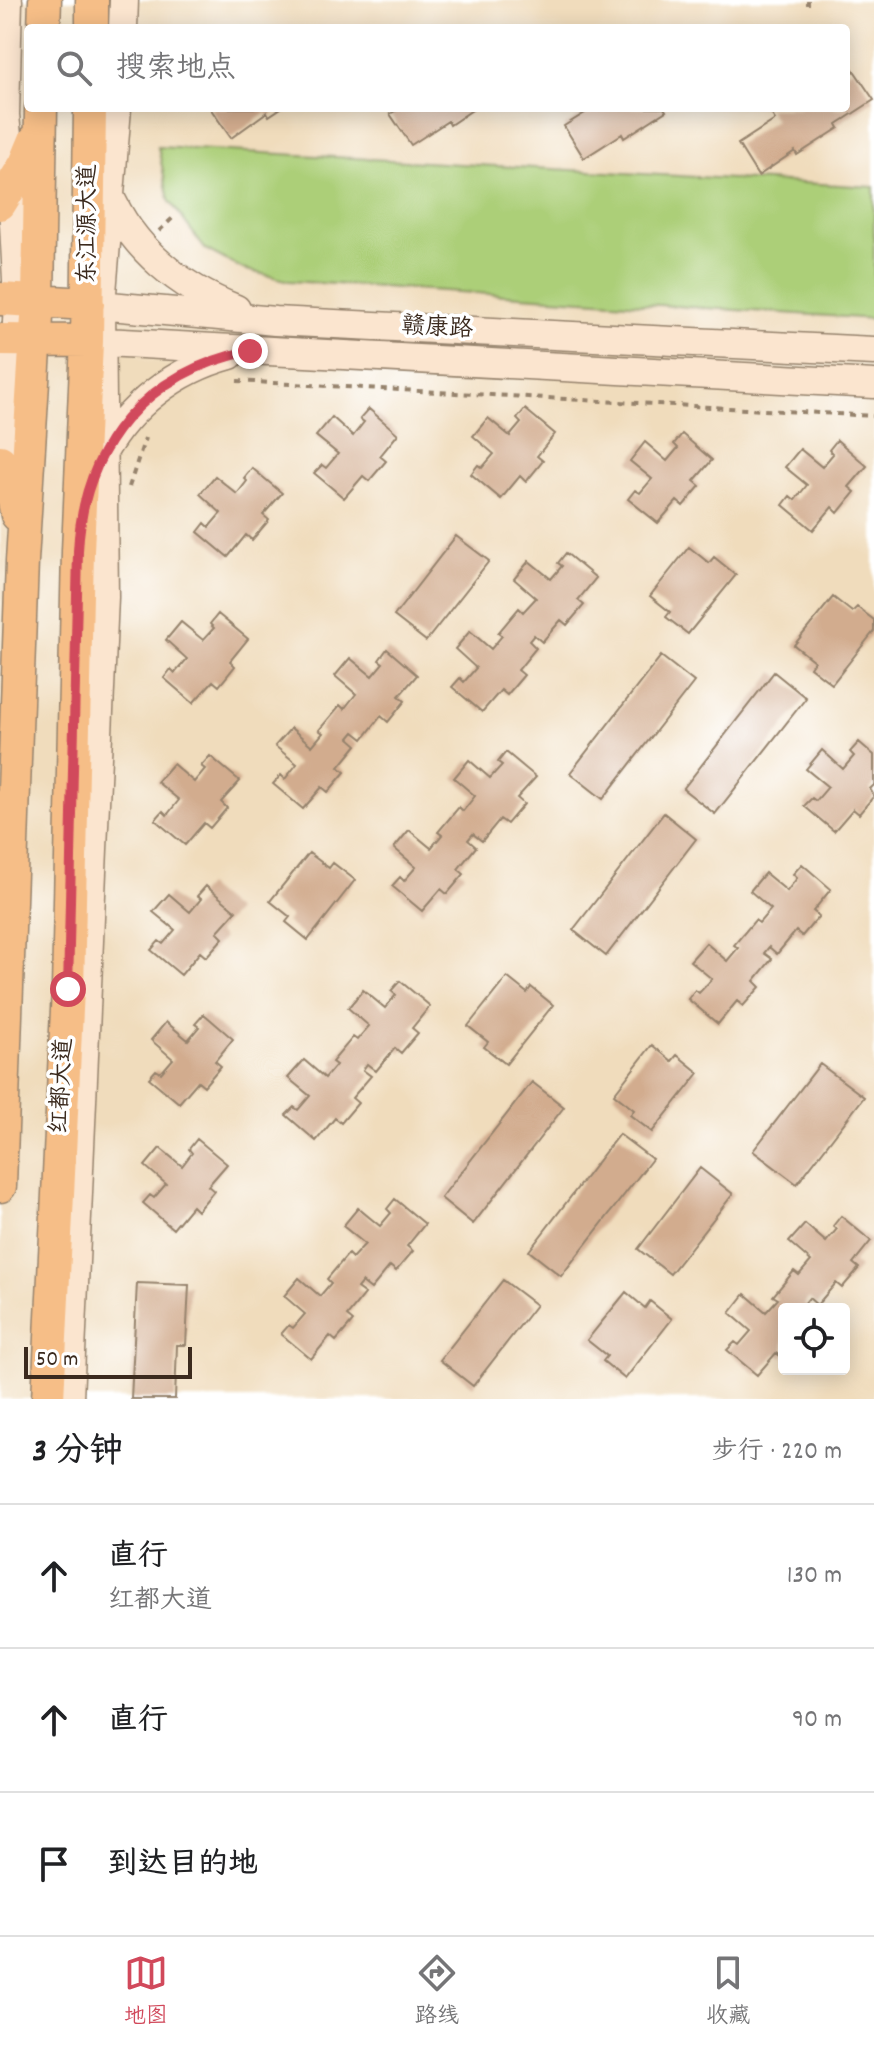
<!DOCTYPE html>
<html lang="zh">
<meta charset="utf-8">
<style>
body{margin:0;font-family:Dekko,"LXGW WenKai TC",sans-serif;background:#f2f2f2;color:#202124}
.controls{position:absolute;right:24px;bottom:24px;display:grid;overflow:hidden;border-radius:8px;box-shadow:0 4px 20px #0003}
.controls button{width:72px;height:72px;display:grid;place-items:center;padding:0;border:0;border-bottom:2px solid #e0e0e0;background:#fff;color:#202124;font:40px sans-serif}
.scale{position:absolute;left:24px;bottom:20px;width:168px;box-sizing:border-box;padding-left:8px;border:4px solid #3b2a1e;border-top:0;font-size:22px;line-height:28px;white-space:nowrap;color:#3b2a1e;-webkit-text-stroke:6px #fff;paint-order:stroke}
.stop{position:absolute;width:24px;height:24px;margin:-18px;border:6px solid #d1495b;border-radius:50%;background:#fff}
.stop.end{background:#d1495b;border-color:#fff;box-shadow:0 2px 8px #0008}
.list{margin:0;padding:0;list-style:none}
h2{display:flex;justify-content:space-between;align-items:center;height:104px;margin:0;padding:0 32px;font-size:34px}
h2 small{font-size:26px;font-weight:400;color:#757577}
.list li{display:grid;grid-template-columns:52px 1fr auto;gap:24px;align-items:center;box-sizing:border-box;height:144px;padding:0 32px;border-top:2px solid #e0e0e0}
.list b{display:block;font-size:30px;white-space:nowrap}
.list p{margin:0;font-size:26px;white-space:nowrap;color:#757577}
.list em{font-size:26px;font-style:normal;color:#757577}
.icon{flex:none;width:44px;height:44px;fill:none;stroke:currentColor;stroke-width:2;stroke-linecap:round;stroke-linejoin:round}
.map{position:relative;flex:none;width:874px;height:1399px;overflow:hidden}
.search{position:absolute;background:#fff;box-shadow:0 4px 20px #0003;left:24px;right:24px;top:24px;height:88px;display:flex;align-items:center;gap:20px;box-sizing:border-box;padding:0 28px;border-radius:8px;color:#757577;font-size:30px}
.sheet{height:536px;background:#fff}
nav{display:flex;justify-content:space-around;align-items:center;box-sizing:border-box;height:112px;border-top:2px solid #e0e0e0;background:#fff;font-size:22px;color:#757577}
nav a{display:grid;justify-items:center;gap:4px}
nav .on{color:#d1495b}
.map>svg:first-child{display:block}
.green{fill:#accf78;stroke:#747c4b;stroke-width:2}
.building{fill:#d2ac8e}
.lines{fill:none;stroke-linecap:round;stroke-linejoin:round}
.secondary-casing{stroke:#96836d;stroke-width:31}
.primary-casing{stroke:#96836d;stroke-width:35}
.path{stroke:#96836d;stroke-width:4;stroke-dasharray:6 6;stroke-linecap:butt}
.secondary{stroke:#fbe5cf;stroke-width:28}
.primary{stroke:#f6be87;stroke-width:32}
.route{stroke:#d1495b;stroke-width:10}
.labels{text-anchor:middle;dominant-baseline:central;stroke-width:7;stroke-linejoin:round;paint-order:stroke}
.street-label{font-size:24px;fill:#3b2a1e;stroke:#fff}
</style>
<div class="map">
<svg width="874" height="1399" viewBox="0 0 874 1399">
<rect width="100%" height="100%" fill="#fff"/>
<filter id="ink" filterUnits="userSpaceOnUse"><feTurbulence type="fractalNoise" baseFrequency=".0125" numOctaves="2"/><feDisplacementMap in="SourceGraphic" scale="16" xChannelSelector="R" yChannelSelector="G"/><feConvolveMatrix kernelMatrix="1 2 1 2 8 2 1 2 1" color-interpolation-filters="sRGB"/></filter>
<filter id="wash" filterUnits="userSpaceOnUse"><feTurbulence type="fractalNoise" baseFrequency=".006" numOctaves="4" result="noise"/><feDisplacementMap in="SourceGraphic" scale="32" xChannelSelector="R" yChannelSelector="G"/><feGaussianBlur stdDeviation="1.8" result="paint"/><feColorMatrix in="noise" values="0 0 0 0 0 0 0 0 0 0 0 0 0 0 0 0 0 1.4 0 .05"/><feComposite in="paint" operator="in"/></filter>
<g filter="url(#wash)">
<rect width="100%" height="100%" fill="#f0dcbc"/>
<path class="green" d="M158 147 874 187V319L289 281 243 269 205 249 169 200Z"/>
<g id="blocks">
<path class="building" d="M853 69 874 100 837 124 839 128 797 155 795 151 758 176 738 144 775 120 768 108H846V73Z
M210 108H281L269 116 267 112 231 138Z
M400 108H475L450 125 448 121 411 145 390 114Z
M593 108H664L666 111 624 138 622 134 584 158 564 126Z
M369 409 398 434 380 456 386 461 369 481 363 476 344 498 314 473 322 465 326 468 338 454 316 436 332 417 353 436 364 422 360 419Z
M525 409 555 434 537 456 543 461 526 482 520 476 501 499 471 474 478 465 482 468 494 454 473 436 488 418 510 436 521 423 517 419Z
M682 434 712 460 694 481 700 486 683 506 677 501 658 523 628 499 635 490 640 493 652 479 630 461 645 442 667 461 678 448 674 444Z
M837 440 867 466 849 487 855 492 838 513 832 507 813 530 783 505 790 496 795 500 807 485 785 467 800 449 822 467 833 454 829 450Z
M252 468 282 493 263 515 269 520 252 540 246 535 228 557 198 532 205 523 209 527 221 513 200 494 215 476 237 494 247 481 244 478Z
M456 536 489 561 426 641 394 616Z
M689 547 709 563 714 557 736 575 688 634 666 617 670 612 650 596Z
M566 553 596 578 578 600 584 605 567 625 561 620 542 642 534 635 529 641 536 648 518 670 524 675 507 695 501 690 482 712 452 687 460 678 464 682 476 668 455 649 470 631 491 649 502 636 498 633 519 608 523 612 536 598 514 579 529 561 551 579 562 566 558 563Z
M833 597 852 612 857 607 874 620V631L832 684 810 667 814 661 794 645Z
M218 614 248 639 230 661 235 666 219 686 213 681 193 703 164 678 171 669 175 673 187 659 166 640 181 622 203 640 214 628 210 624Z
M387 649 417 675 399 696 405 701 388 722 381 716 363 739 354 732 349 738 357 745 339 767 345 772 328 792 322 787 303 809 273 784 281 775 285 779 297 764 275 746 291 728 312 746 323 733 319 730 340 705 344 709 356 694 335 676 350 658 372 676 383 663 379 660Z
M661 656 694 682 603 799 570 773Z
M774 672 806 698 715 814 683 789Z
M859 742 874 755V785L870 789 874 796 859 814 853 809 834 831 804 806 812 798 816 801 828 787 806 769 822 750 843 769 854 756 850 752Z
M506 752 536 777 517 798 524 804 507 824 500 819 482 841 473 834 468 840 476 847 458 869 464 874 447 894 441 889 422 911 392 886 400 877 404 881 416 867 394 848 409 830 431 848 442 835 438 832 459 807 463 811 475 796 454 778 469 760 490 778 502 765 498 762Z
M210 756 240 781 221 802 227 808 210 828 204 823 185 845 155 820 163 811 167 815 179 800 157 782 173 764 194 782 205 769 201 766Z
M664 813 696 839 606 956 573 930Z
M309 853 329 868 333 863 355 880 308 940 286 922 290 917 270 901Z
M802 864 831 889 813 911 819 916 802 936 796 931 777 954 769 947 764 953 772 959 754 981 760 987 743 1006 737 1001 718 1024 688 999 695 990 699 993 712 979 690 961 706 943 727 961 738 948 734 945 755 920 759 923 771 909 750 891 765 873 787 891 797 878 793 874Z
M206 886 236 911 217 932 223 938 206 957 200 952 181 975 151 950 159 941 163 944 175 930 153 912 169 894 190 912 201 899 197 896Z
M507 977 527 993 531 987 553 1005 506 1064 484 1047 488 1042 468 1026Z
M400 981 430 1006 412 1028 418 1033 401 1053 395 1048 376 1071 367 1064 363 1070 371 1076 352 1098 358 1103 341 1123 335 1118 316 1141 286 1115 294 1107 298 1110 310 1096 288 1078 304 1060 325 1078 336 1065 332 1062 353 1037 357 1040 369 1026 348 1008 363 990 385 1008 396 995 391 991Z
M204 1014 233 1039 215 1061 221 1066 204 1086 198 1081 179 1103 149 1078 156 1070 161 1073 173 1059 151 1040 166 1022 188 1040 199 1027 195 1024Z
M652 1045 672 1061 677 1055 699 1073 652 1132 630 1115 634 1110 614 1094Z
M820 1064 864 1097 797 1184 753 1151Z
M532 1082 564 1107 473 1224 441 1198Z
M619 1134 652 1159 561 1276 529 1251Z
M197 1139 227 1164 208 1186 214 1191 197 1211 192 1206 173 1229 143 1203 150 1195 154 1198 166 1184 145 1166 160 1148 182 1166 192 1153 189 1149Z
M700 1168 733 1194 670 1274 638 1249Z
M395 1199 425 1224 407 1246 413 1251 396 1271 390 1266 371 1289 362 1282 357 1288 365 1294 347 1316 353 1321 336 1341 330 1336 311 1359 281 1334 289 1325 293 1328 305 1314 284 1296 299 1278 320 1296 331 1283 327 1279 348 1254 352 1258 365 1244 343 1226 358 1208 380 1226 391 1213 387 1209Z
M841 1216 871 1241 853 1263 859 1268 842 1288 836 1283 817 1305 809 1298 804 1304 809 1309H784V1356L783 1358 776 1353 757 1375 727 1350 735 1342 739 1345 751 1331 730 1313 745 1294 766 1312 778 1299 773 1296 794 1271 799 1275 811 1261 789 1242 805 1224 826 1242 837 1229 833 1226Z
M503 1280 536 1305 473 1386 440 1360Z
M137 1283 189 1285 186 1345H177L175 1399H131Z
M626 1292 645 1308 650 1301 672 1319 625 1379 603 1361 607 1356 587 1340Z"/>
</g>
</g>
<g filter="url(#ink)">
<use href="#blocks" fill-opacity="0" stroke="#96836d" stroke-width="2"/>
<g class="lines">
<g class="secondary-casing">
<path id="secondary" d="M123 28 124 0
M108 192C132 249 180 287 236 309
M88 304 275 321 874 351
M87 341 874 384
M102 454C130 405 175 370 230 355
M2 482 16 344 18 300 12 187 5 115 8 0
M69 1399 104 597 101 305 117 108"/>
</g>
<g class="primary-casing">
<path id="primary" d="M44 28 45 0
M92 28V0
M0 204 25 164 35 140
M0 299 88 304
M0 340 87 341
M0 461 10 484 17 515
M0 1186 22 561 38 301 41 108
M48 1399 68 989 78 551 87 341 90 108"/>
</g>
<path class="path" d="M808 5V0
M159 231 176 215
M237 381 874 416
M129 487 145 438"/>
<use href="#secondary" class="secondary"/>
<use href="#primary" class="primary"/>
</g>
</g>
<g class="lines" filter="url(#ink)">
<path class="route" d="M68 989 78 551C83 445 146 372 250 351"/>
</g>
<g class="labels">
<g class="street-label">
<text transform="translate(89 224) rotate(-90)">东江源大道</text>
<text transform="translate(437 329) rotate(3)">赣康路</text>
<text transform="translate(63 1086) rotate(-87)">红都大道</text>
</g>
</g>
</svg>
<div class="controls">
<button><svg class="icon" aria-label="locate" viewBox="0 0 24 24"><circle cx="12" cy="12" r="6"/><path d="M12 2v4M12 18v4M2 12h4M18 12h4"/></svg></button>
</div>
<div class="scale">50 m</div>
<div class="stop" style="left:68px;top:989px"></div>
<div class="stop end" style="left:250px;top:351px"></div>
<div class="search"><svg class="icon" aria-label="search" viewBox="0 0 24 24"><circle cx="10" cy="10" r="6"/><path d="M15 15l6 6"/></svg>搜索地点</div>
</div>
<section class="sheet">
<h2>3 分钟<small>步行 · 220 m</small></h2>
<ul class="list">
<li><svg class="icon" aria-label="ahead" viewBox="0 0 24 24"><path d="M12 20V5M6 11l6-6 6 6"/></svg><div><b>直行</b><p>红都大道</p></div><em>130 m</em></li>
<li><svg class="icon" aria-label="ahead" viewBox="0 0 24 24"><path d="M12 20V5M6 11l6-6 6 6"/></svg><div><b>直行</b></div><em>90 m</em></li>
<li><svg class="icon" aria-label="arrive" viewBox="0 0 24 24"><path d="M6 21V4h12l-3 4 3 4H6"/></svg><div><b>到达目的地</b></div></li>
</ul>
</section>
<nav>
<a class="on"><svg class="icon" aria-label="map" viewBox="0 0 24 24"><path d="M3 6l6-2 6 2 6-2v14l-6 2-6-2-6 2zM9 4v14M15 6v14"/></svg>地图</a>
<a><svg class="icon" aria-label="directions" viewBox="0 0 24 24"><path d="M12 3l9 9-9 9-9-9zM9 14v-3h6M13 9l2 2-2 2"/></svg>路线</a>
<a><svg class="icon" aria-label="saved" viewBox="0 0 24 24"><path d="M7 4h10v16l-5-4-5 4z"/></svg>收藏</a>
</nav>
